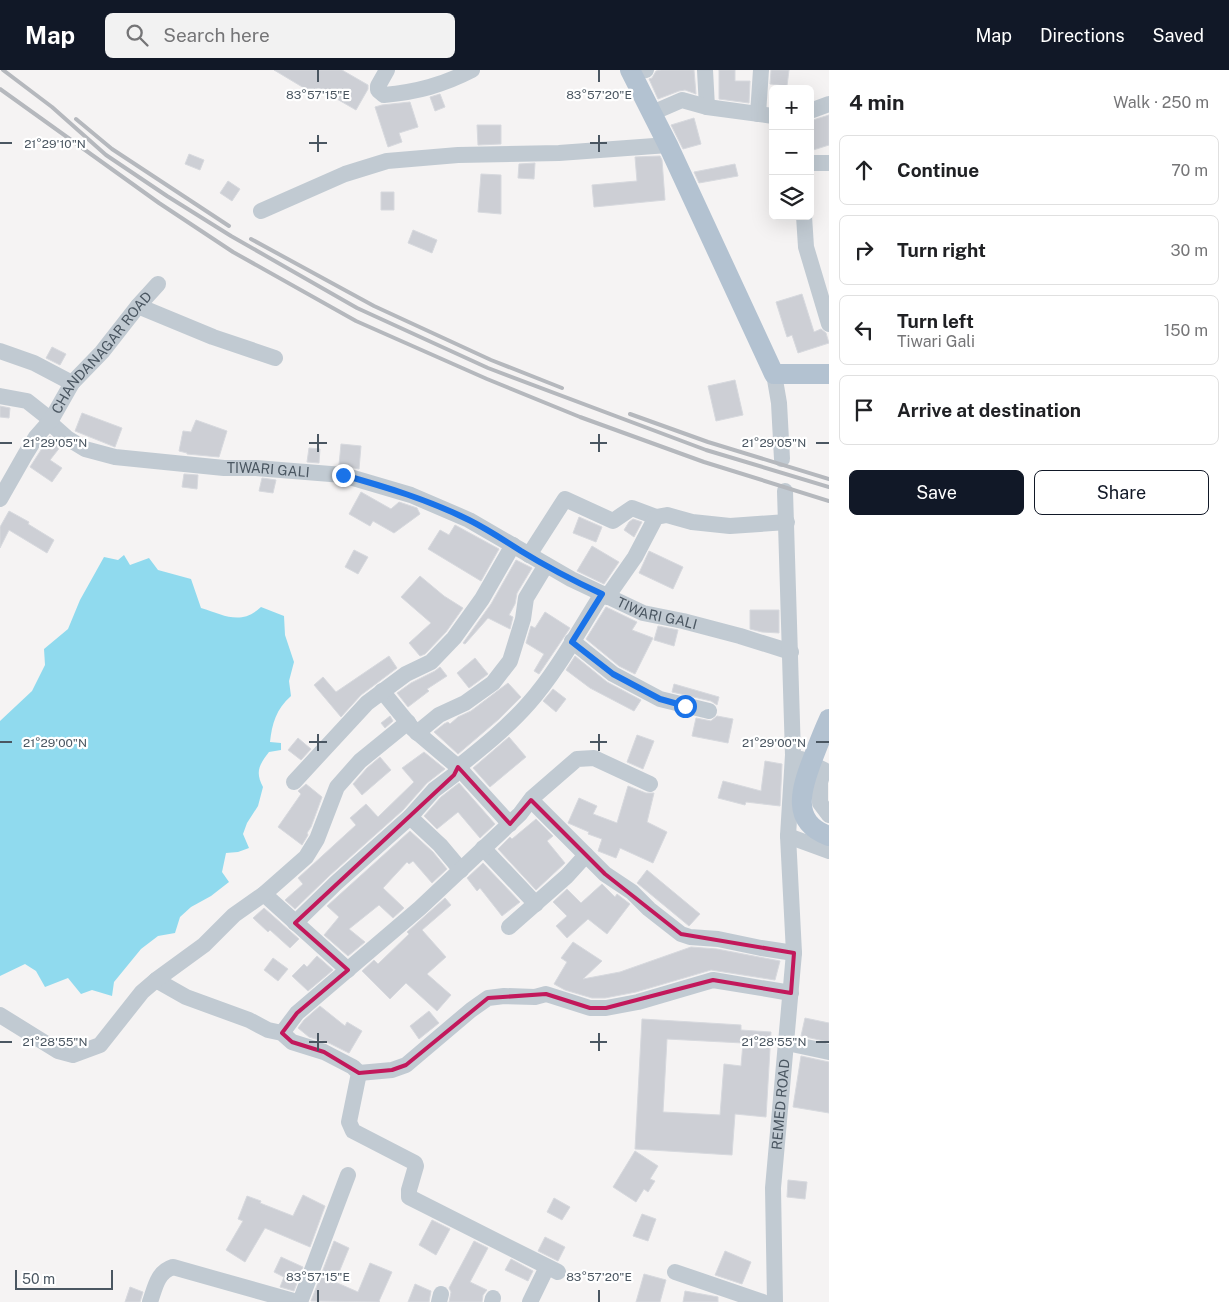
<!DOCTYPE html>
<meta charset="utf-8">
<style>
body{margin:0;font-family:"Public Sans",sans-serif;background:#f2f2f2;color:#202124}
.controls{position:absolute;right:15px;top:15px;display:grid;overflow:hidden;border-radius:8px;box-shadow:0 5px 20px #0002}
.controls button{width:45px;height:45px;display:grid;place-items:center;padding:0;border:0;border-bottom:1px solid #e0e0e0;background:#fff;color:#202124;font:25px sans-serif}
.scale{position:absolute;left:15px;bottom:12px;width:98px;box-sizing:border-box;padding-left:5px;border:2px solid #4a5661;border-top:0;font-size:14px;line-height:18px;white-space:nowrap;color:#4a5661;-webkit-text-stroke:4px #fff;paint-order:stroke}
.stop{position:absolute;width:15px;height:15px;margin:-11px;border:4px solid #1a73e8;border-radius:50%;background:#fff}
.stop.end{background:#1a73e8;border-color:#fff;box-shadow:0 1px 5px #0008}
.list{margin:0;padding:0;list-style:none}
h2{display:flex;justify-content:space-between;align-items:center;height:65px;margin:0;padding:0 20px;font-size:21px}
h2 small{font-size:16px;font-weight:400;color:#757577}
.list li{display:grid;grid-template-columns:32px 1fr auto;gap:15px;align-items:center;box-sizing:border-box;height:70px;margin:0 10px 10px;padding:0 10px;border:1px solid #e0e0e0;border-radius:8px}
.list b{display:block;font-size:19px;white-space:nowrap}
.list p{margin:0;font-size:16px;white-space:nowrap;color:#757577}
.list em{font-size:16px;font-style:normal;color:#757577}
.actions{display:flex;gap:10px;padding:15px 20px}
.actions a{flex:1;padding:11px 0;border:1px solid #111827;border-radius:8px;text-align:center;font-size:18px;color:#111827}
.actions .main{background:#111827;color:#fff}
.icon{flex:none;width:28px;height:28px;fill:none;stroke:currentColor;stroke-width:2;stroke-linecap:round;stroke-linejoin:round}
.map{position:relative;flex:none;width:829px;height:1232px;overflow:hidden}
header{display:flex;align-items:center;gap:30px;box-sizing:border-box;height:70px;padding:0 25px;background:#111827;color:#fff}
header strong{font-size:24px}
nav{display:flex;gap:28px;margin-inline-start:auto;font-size:18px}
.search{width:350px;height:45px;background:#f2f2f2;display:flex;align-items:center;gap:12px;box-sizing:border-box;padding:0 18px;border-radius:8px;color:#757577;font-size:19px}
main{display:flex}
aside{flex:1;background:#fff}
.map>svg:first-child{display:block}
.water{fill:#90daee}
.building{fill:#cdcfd5;stroke:#d7d9de;fill-rule:evenodd}
.lines{fill:none;stroke-linecap:round;stroke-linejoin:round}
.minor{stroke:#c1cad2;stroke-width:16}
.major{stroke:#b3c2d1;stroke-width:20}
.rail{stroke:#b5b8bd;stroke-width:4}
.major-bridge{stroke:#b3c2d1;stroke-width:20}
.route{stroke:#1a73e8;stroke-width:6}
.marked{fill:none;stroke:#c2185b;stroke-width:4;stroke-linejoin:round}
.ticks{fill:none;stroke:#4a5661;stroke-width:2}
.labels{text-anchor:middle;dominant-baseline:central;stroke-width:4.5;stroke-linejoin:round;paint-order:stroke}
.street-label{font-size:14px;fill:#4a5661;stroke:#fff}
.ticks-label{font-size:12px;text-anchor:middle;fill:#4a5661;stroke:#fff;stroke-width:4.5;stroke-linejoin:round;paint-order:stroke}
</style>
<header>
<strong>Map</strong>
<div class="search"><svg class="icon" aria-label="search" viewBox="0 0 24 24"><circle cx="10" cy="10" r="6"/><path d="M15 15l6 6"/></svg>Search here</div>
<nav><a>Map</a><a>Directions</a><a>Saved</a></nav>
</header>
<main>
<div class="map">
<svg width="829" height="1232" viewBox="0 0 829 1232">
<rect width="100%" height="100%" fill="#f5f3f3"/>
<path class="water" d="M124 485 130 495 149 488 158 500 191 509 201 538C224 545 241 556 261 537L284 546 285 565 294 592 289 611 291 626C276 639 272 654 270 672L281 673V680L269 682C259 695 255 702 263 717L258 736 247 753 243 764 249 778 238 782 226 783 222 802 229 812 211 826 191 837 180 847 175 863 158 866 141 879 114 912 112 926 92 920 81 924 68 908 45 917 36 901 25 894 0 906V651L32 621 45 595 44 579 68 559 80 530 104 487 118 490Z"/>
<path class="building" d="M274 0H342L368 15V19L356 40 318 18 314 24Z
M661 0H694L696 24 685 20 679 21 658 29 649 9 652 8 656 1Z
M719 0H735V11H750L749 33 719 29Z
M771 0H789L787 16 770 14Z
M440 24 445 37 435 41 430 27Z
M410 32 418 57 399 63 402 72 388 77 375 37 382 35Z
M829 45V75L810 81V51Z
M694 48 701 74 683 79 671 55Z
M477 55H501V74L478 75Z
M189 84 204 90 200 100 185 94Z
M660 86 662 90 665 130 594 137 592 115 637 111 635 87Z
M535 93 534 109 518 108 519 94Z
M735 94 738 106 699 113 694 102Z
M481 104 501 105V144L478 142Z
M228 111 240 119 232 131 220 123Z
M381 122H394V140H381Z
M413 160 437 170 432 183 408 173Z
M802 224 814 262 821 259 826 263 829 273 798 283 792 265 787 267 776 232Z
M52 277 66 284 60 295 46 288Z
M735 310 743 345 716 351 708 316Z
M0 336 10 338 9 348 0 347Z
M82 343 122 358 115 377 75 361Z
M196 350 227 361 219 387 187 384V383L179 381 183 361 191 362Z
M50 366 61 376 50 390 62 398 52 412 30 397Z
M341 374 361 376 359 399 339 395Z
M309 378 320 379 319 393 307 392Z
M184 404 198 405 197 419 182 417Z
M262 408 276 410 273 423 259 421Z
M361 422 391 439 399 432 417 438 420 444 394 463 373 451 370 456 349 444Z
M9 441 29 452 28 454 54 470 47 483 9 460 0 478V457Z
M579 447 602 457 596 472 573 463Z
M633 449 642 452 634 467 624 460 629 452Z
M455 455 499 479 481 511 428 479 440 460 449 465Z
M592 476 619 492 604 514 577 501Z
M354 480 368 487 358 504 345 497Z
M649 481 683 497 673 519 639 503Z
M516 490 532 498 517 523 515 534 509 545 513 547 510 559 488 548 465 574 463 573 491 534Z
M420 506 444 526 463 538 446 562 425 584 420 586 409 573 431 553 401 527Z
M606 537 637 552 632 560 653 568 635 604 619 596 586 569Z
M750 540H779V563L762 562 750 559Z
M545 542 570 558 539 604 534 601 544 584 526 573 531 556 535 558Z
M658 556 678 560 674 576 654 570Z
M389 586 397 598 361 625 341 647 314 615 323 607 336 622Z
M575 586 607 612 641 630 634 641 590 618 566 600Z
M475 588 488 604 469 618 457 603Z
M440 597 447 606 427 619 429 621 408 637 397 623 411 613 435 601Z
M508 613 521 627 499 649 458 684 434 662 444 654 448 652 450 654 458 647 471 641Z
M674 614 719 627 717 635 711 631 672 622Z
M553 619 566 629 556 642 543 631Z
M390 646 393 651 385 658 381 653Z
M717 646 733 649 728 673 692 666 696 648 711 651Z
M637 665 654 671 643 699 627 692Z
M509 667 526 687 490 717 473 698Z
M298 668 311 679 301 690 288 680Z
M424 682 445 699 427 713 403 740 329 806 295 839 285 830 303 814 298 808 356 755 350 748 366 734 378 747 414 712 402 698Z
M380 687 391 700 362 725 353 714 367 698Z
M765 691 782 694 780 736 746 732 745 735 718 728 723 711 761 721Z
M459 713 495 754 480 768 458 742 437 759 424 746 441 727Z
M306 714 322 727 311 757 307 763 308 765 302 775 278 757 301 724 298 721Z
M628 716 646 723H654L647 752 667 762 653 793 620 778 616 788 598 781 602 769 588 764 589 762 568 753 579 728 597 736 593 744 617 753Z
M536 749 553 766 547 771 565 793 536 820 498 779 510 767 512 769Z
M410 761 433 782 447 799 432 813 413 791 409 794 407 792 383 818 404 838 393 848 379 835 349 859 365 872 348 886 324 865 339 847 327 836Z
M483 793 520 832 502 846 480 818 477 821 467 808Z
M647 800 700 844 689 856 637 813Z
M602 814 615 827 617 824 630 834 607 864 588 849 567 868 556 856 567 846 553 832 567 819 581 833Z
M445 828 451 835 422 860 446 887 427 904 451 925 437 941 406 913 390 929 362 901 374 890 378 894 409 864 407 862Z
M264 838 299 869 290 878 270 860 268 862 253 848Z
M573 872 602 891 583 909 620 902 691 877 717 879 780 891 775 910 711 900 636 922 605 928H592L565 920 554 914 567 892 561 888Z
M317 886 333 900 308 921 292 906 304 894 307 897Z
M273 888 288 899 278 911 264 900Z
M320 936 345 956 347 952 362 961 349 983 329 973 309 967 298 958 304 950Z
M429 941 439 953 419 969 410 956Z
M805 948 829 953V972L801 966Z
M642 949 741 955V960L771 962 766 1047 735 1044 732 1085 635 1079ZM667 969 743 973 741 996 724 994 720 1045 663 1042Z
M801 986 829 992V1043L793 1037Z
M635 1081 658 1096 650 1109 655 1111 648 1122 644 1119 636 1132 613 1117Z
M788 1110 807 1112 805 1129 787 1127Z
M303 1125 325 1136 310 1177 265 1158 245 1192 226 1180 243 1151 238 1149 247 1126 261 1131 260 1133 293 1146Z
M554 1128 570 1137 562 1150 547 1142Z
M642 1144 656 1149 648 1171 633 1166Z
M432 1150 450 1159 436 1185 419 1175Z
M545 1167 565 1177 558 1191 538 1181Z
M334 1171 349 1178 335 1212 358 1222 370 1193 392 1202 379 1231 380 1232 311 1231Z
M474 1171 488 1178 470 1212 487 1220 483 1225 482 1232H449L451 1222 449 1218Z
M725 1181 751 1192 742 1214 715 1205Z
M281 1187 303 1197 294 1221 280 1217 284 1207 274 1202Z
M511 1189 533 1201 528 1211 505 1200Z
M644 1204 666 1210 660 1232H636Z
M415 1214 431 1221 429 1232H408Z
M130 1217 143 1222 140 1232H125Z
M685 1221 718 1227V1232H683Z"/>
<g class="lines">
<g class="minor">
<path d="M387 0 378 16V20L384 25C417 22 443 15 472 0"/>
<path d="M705 0 707 37"/>
<path d="M631 2 646 0"/>
<path d="M810 41 829 34"/>
<path d="M652 43 682 30 707 37 773 46"/>
<path d="M758 44 761 0"/>
<path d="M810 93H829"/>
<path d="M261 141 345 104 387 91 458 85 559 83 668 75"/>
<path d="M804 146 806 177 829 254"/>
<path d="M138 236 213 267 275 288"/>
<path d="M0 281 34 293 72 313"/>
<path d="M774 304 779 333 782 389"/>
<path d="M0 326 27 331 51 350"/>
<path id="s1" d="M49 352 67 368 85 379 115 387 224 398H256L343 405 411 425 469 450 571 509 643 543 683 551 740 566 791 582"/>
<path id="s2" d="M0 429 25 385 36 367 51 350 72 313 102 282 138 236 158 214"/>
<path d="M529 485 565 429 613 451 632 438 656 447"/>
<path d="M607 527 635 487 656 447 667 445 692 452 730 456 787 452"/>
<path d="M572 571 613 604 660 629 709 641"/>
<path d="M382 621 413 659 458 697 510 754"/>
<path d="M417 663 439 645 465 633 493 613 510 591 523 549 526 528 546 495"/>
<path d="M801 689 824 700 820 712V733L829 745"/>
<path d="M294 712 367 633 406 604 431 592 454 568 482 529 513 475"/>
<path d="M531 730 605 804 632 822 649 839 681 864 690 867 718 869 761 878 794 883"/>
<path d="M410 747 440 775 461 800"/>
<path d="M788 766 829 781"/>
<path d="M483 778 536 834"/>
<path d="M264 824 348 900"/>
<path d="M295 853 336 813 410 747 434 720 454 705 458 697C483 677 508 657 529 633 558 600 579 560 602 524"/>
<path d="M509 857 567 806 586 785"/>
<path d="M156 910 186 927 249 950 268 960 282 963 292 972 324 982 353 997 359 1003 349 1052 353 1061 415 1093 416 1096 409 1120V1127L558 1202"/>
<path d="M0 945 58 981 73 985 100 975 142 922 156 910 204 875 234 845 264 824 306 787 317 769 337 717 360 691 408 652"/>
<path d="M282 963 297 943 420 838 520 744 532 728 577 689 594 688 650 714"/>
<path d="M787 973 829 982"/>
<path d="M359 1003 392 1000 406 995 471 940 488 928 504 926 535 927 546 924 590 938H606L638 932 713 910 791 923"/>
<path d="M675 1202 763 1232"/>
<path d="M150 1232C155 1218 157 1202 173 1197L297 1232"/>
<path d="M300 1232 348 1105"/>
<path d="M439 1232 441 1224"/>
<path d="M492 1232 493 1228"/>
<path d="M530 1232 547 1197"/>
<path id="s3" d="M775 1232 773 1118 794 883 788 766 793 685 785 421"/>
</g>
<path class="major" d="M630 0 668 75 774 304H829"/>
<path class="rail" d="M3 0 52 37 106 85 167 126 231 166 357 238 488 298 706 380 829 417
M0 19 159 133 233 182 356 251 487 309 580 347 704 392 829 431
M76 49 112 79 229 156
M251 169 374 236 491 290 562 318
M630 344 708 372 829 409"/>
<path class="major-bridge" d="M829 649C823 662 818 675 813 688 801 719 790 752 829 766"/>
</g>
<g class="lines">
<path class="route" d="M343 405C386 417 429 430 469 450 487 459 504 470 521 481 547 497 574 511 602 524L572 572 613 604 660 629 685 636"/>
</g>
<path class="marked" d="M458 697 510 754 531 730 605 804 681 864 794 883 791 923 713 910 606 938H590L546 924 488 928 406 995 392 1000 359 1003 324 982 292 972 282 963 297 943 348 900 295 853 454 705Z"/>
<path class="ticks" d="M318 0V12M599 0V12M318 65V82M599 65V82M0 73H12M309 73H327M590 73H607M318 364V382M599 364V382M0 373H12M309 373H327M590 373H607M816 373H829M318 664V681M599 664V681M0 672H12M309 672H327M590 672H607M816 672H829M318 963V981M599 963V981M0 972H12M309 972H327M590 972H607M816 972H829M318 1220V1232M599 1220V1232"/>
<g class="labels">
<g class="street-label">
<text stroke="none"><textPath href="#s2" startOffset="179">CHANDANAGAR ROAD</textPath></text>
<text stroke="none"><textPath href="#s1" startOffset="230">TIWARI GALI</textPath></text>
<text stroke="none"><textPath href="#s1" startOffset="650">TIWARI GALI</textPath></text>
<text stroke="none"><textPath href="#s3" startOffset="198">REMED ROAD</textPath></text>
</g>
</g>
<g class="ticks-label">
<text x="318" y="29">83°57'15"E</text>
<text x="599" y="29">83°57'20"E</text>
<text x="55" y="78">21°29'10"N</text>
<text x="55" y="377">21°29'05"N</text>
<text x="774" y="377">21°29'05"N</text>
<text x="55" y="677">21°29'00"N</text>
<text x="774" y="677">21°29'00"N</text>
<text x="55" y="976">21°28'55"N</text>
<text x="774" y="976">21°28'55"N</text>
<text x="318" y="1211">83°57'15"E</text>
<text x="599" y="1211">83°57'20"E</text>
</g>
</svg>
<div class="controls">
<button>+</button>
<button>−</button>
<button><svg class="icon" aria-label="layers" viewBox="0 0 24 24"><path d="M12 4l9 5-9 5-9-5zM3 14l9 5 9-5"/></svg></button>
</div>
<div class="scale">50 m</div>
<div class="stop" style="left:685px;top:636px"></div>
<div class="stop end" style="left:343px;top:405px"></div>
</div>
<aside>
<h2>4 min<small>Walk · 250 m</small></h2>
<ul class="list">
<li><svg class="icon" aria-label="ahead" viewBox="0 0 24 24"><path d="M12 20V5M6 11l6-6 6 6"/></svg><div><b>Continue</b></div><em>70 m</em></li>
<li><svg class="icon" aria-label="right" viewBox="0 0 24 24"><path d="M7 20v-9h11M14 6l5 5-5 5"/></svg><div><b>Turn right</b></div><em>30 m</em></li>
<li><svg class="icon" aria-label="left" viewBox="0 0 24 24"><path d="M17 20v-9H6M10 6l-5 5 5 5"/></svg><div><b>Turn left</b><p>Tiwari Gali</p></div><em>150 m</em></li>
<li><svg class="icon" aria-label="arrive" viewBox="0 0 24 24"><path d="M6 21V4h12l-3 4 3 4H6"/></svg><div><b>Arrive at destination</b></div></li>
</ul>
<div class="actions"><a class="main">Save</a><a>Share</a></div>
</aside>
</main>
